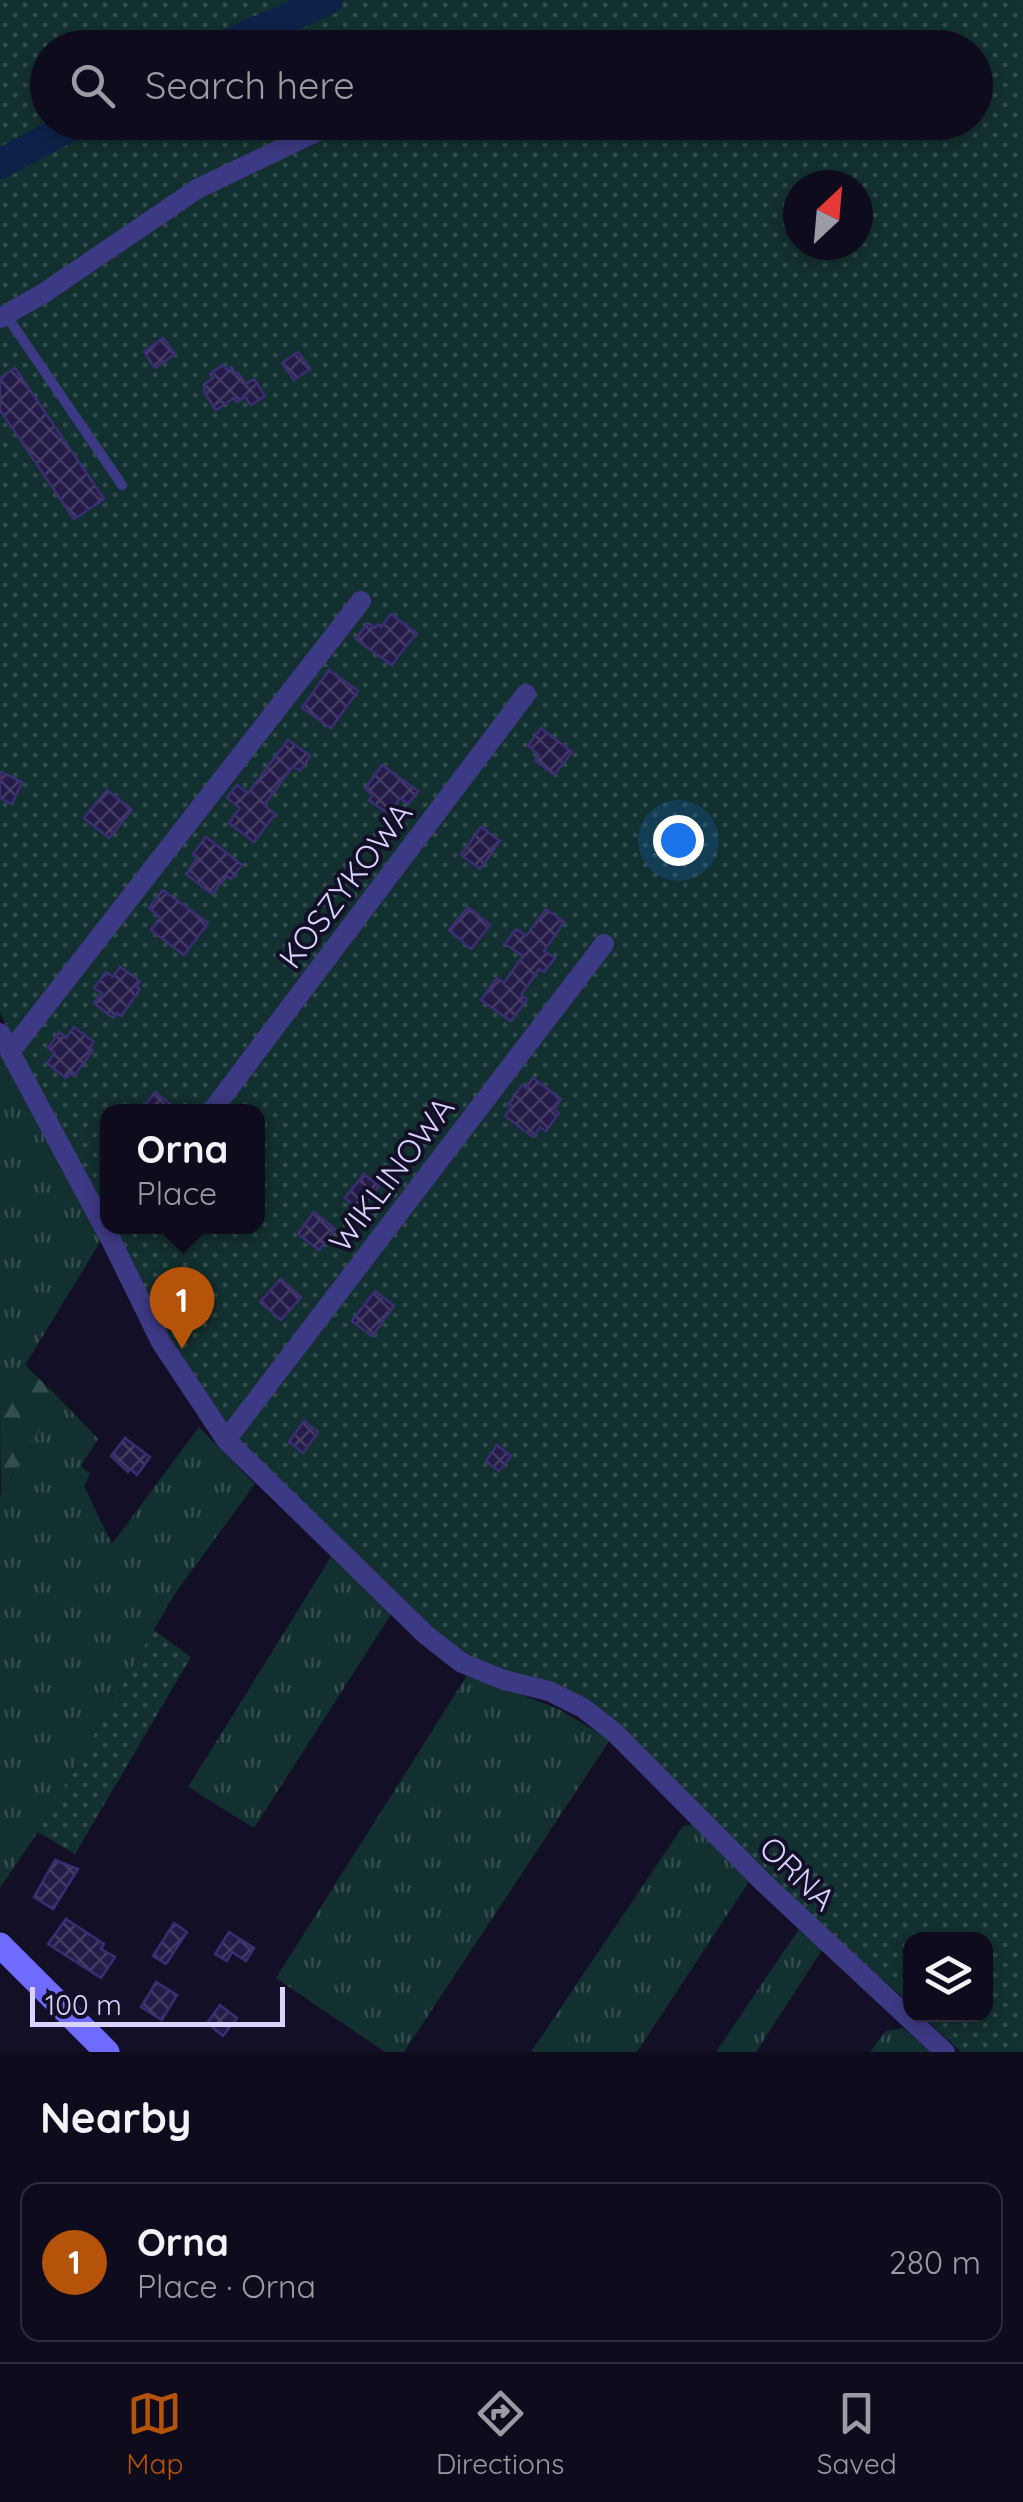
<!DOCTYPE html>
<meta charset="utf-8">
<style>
body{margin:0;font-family:Quicksand,sans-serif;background:#1c1929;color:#f1f3f6}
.controls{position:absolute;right:30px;bottom:30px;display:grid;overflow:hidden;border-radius:20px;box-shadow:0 5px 15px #0003}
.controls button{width:90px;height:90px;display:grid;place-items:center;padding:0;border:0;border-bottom:2px solid #2e2b3b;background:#0e0b1c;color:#f1f3f6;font:50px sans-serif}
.compass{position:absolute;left:783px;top:170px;width:90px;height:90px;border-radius:50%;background:#0e0b1c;box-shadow:0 5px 15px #0003;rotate:26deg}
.scale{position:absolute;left:30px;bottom:25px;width:255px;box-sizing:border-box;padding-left:10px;border:5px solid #d9d4ff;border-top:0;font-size:28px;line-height:35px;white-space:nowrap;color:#d9d4ff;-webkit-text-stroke:8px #130f26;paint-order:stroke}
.you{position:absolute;left:678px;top:840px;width:35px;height:35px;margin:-25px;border:8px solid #fff;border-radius:50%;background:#1a73e8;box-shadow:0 0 0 15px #1a73e833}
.badge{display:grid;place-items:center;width:65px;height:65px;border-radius:50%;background:#b45309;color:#fff;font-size:32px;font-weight:700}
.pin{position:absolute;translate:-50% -82px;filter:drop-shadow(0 2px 5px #0008)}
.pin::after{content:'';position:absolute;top:52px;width:35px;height:30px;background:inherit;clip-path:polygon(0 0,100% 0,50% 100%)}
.popup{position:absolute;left:100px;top:1104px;width:165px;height:130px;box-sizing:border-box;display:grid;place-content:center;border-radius:20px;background:#0e0b1c;filter:drop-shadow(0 2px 8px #0005);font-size:32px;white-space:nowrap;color:#9b9ba3}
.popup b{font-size:38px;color:#f1f3f6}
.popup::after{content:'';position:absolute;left:50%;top:100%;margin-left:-20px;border:20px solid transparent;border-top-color:#0e0b1c}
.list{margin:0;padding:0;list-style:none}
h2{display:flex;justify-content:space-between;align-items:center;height:130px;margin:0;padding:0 40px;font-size:42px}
h2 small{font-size:32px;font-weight:400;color:#9b9ba3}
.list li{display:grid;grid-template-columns:65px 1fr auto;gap:30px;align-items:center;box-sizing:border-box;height:160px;margin:0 20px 20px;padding:0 20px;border:2px solid #2e2b3b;border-radius:20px}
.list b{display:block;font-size:38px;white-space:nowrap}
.list p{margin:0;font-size:32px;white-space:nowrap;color:#9b9ba3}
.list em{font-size:32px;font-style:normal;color:#9b9ba3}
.icon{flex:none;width:55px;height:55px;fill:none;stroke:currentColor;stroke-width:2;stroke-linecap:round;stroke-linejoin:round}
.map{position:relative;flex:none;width:1023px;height:2052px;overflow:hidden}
.search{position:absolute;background:#0e0b1c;box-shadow:0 5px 15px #0003;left:30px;right:30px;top:30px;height:110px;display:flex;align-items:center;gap:25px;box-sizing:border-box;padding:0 35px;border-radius:55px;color:#9b9ba3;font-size:38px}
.sheet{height:310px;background:#0e0b1c}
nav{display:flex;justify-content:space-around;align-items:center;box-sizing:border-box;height:140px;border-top:2px solid #2e2b3b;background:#0e0b1c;font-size:28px;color:#9b9ba3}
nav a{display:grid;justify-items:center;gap:5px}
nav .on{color:#b45309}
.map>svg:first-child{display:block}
.grass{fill:url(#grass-tufts)}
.forest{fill:url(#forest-firs)}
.park{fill:url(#park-dots);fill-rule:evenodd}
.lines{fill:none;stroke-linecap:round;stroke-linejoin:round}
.river{stroke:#0c2248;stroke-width:30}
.building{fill:url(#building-cross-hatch);stroke:#3b2d73;stroke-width:2.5}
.lane{stroke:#3d3a85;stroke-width:10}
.street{stroke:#3d3a85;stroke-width:20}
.secondary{stroke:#6f6bff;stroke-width:25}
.labels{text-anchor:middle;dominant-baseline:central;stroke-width:8;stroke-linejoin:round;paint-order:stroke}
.street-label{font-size:32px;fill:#d9d4ff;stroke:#130f26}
</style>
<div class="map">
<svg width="1023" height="2052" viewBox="0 0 1023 2052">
<defs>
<pattern id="grass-tufts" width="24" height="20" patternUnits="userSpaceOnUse" patternTransform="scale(2.5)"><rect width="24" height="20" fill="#12302f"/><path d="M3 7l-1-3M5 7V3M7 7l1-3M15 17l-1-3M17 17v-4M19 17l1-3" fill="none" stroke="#344d4e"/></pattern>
<pattern id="forest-firs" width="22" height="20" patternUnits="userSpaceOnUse" patternTransform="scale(2.5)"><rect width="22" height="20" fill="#12302f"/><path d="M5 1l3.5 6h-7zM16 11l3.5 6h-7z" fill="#344d4e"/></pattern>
<pattern id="park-dots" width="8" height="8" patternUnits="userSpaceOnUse" patternTransform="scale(2.5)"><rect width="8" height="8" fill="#12302f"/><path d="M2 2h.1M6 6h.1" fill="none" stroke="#344d4e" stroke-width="1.8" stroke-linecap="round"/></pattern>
<pattern id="building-cross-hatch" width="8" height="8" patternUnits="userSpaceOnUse" patternTransform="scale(2.5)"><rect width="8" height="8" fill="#241b47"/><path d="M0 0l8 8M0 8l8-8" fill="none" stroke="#433b63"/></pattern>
</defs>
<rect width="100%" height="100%" fill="#130f26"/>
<path class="grass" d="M0 1053 102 1239 0 1406Z
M59 1398 98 1439 81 1466 90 1474 84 1486 112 1544 199 1427 255 1484 174 1595 38 1832 0 1888V1495Z
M331 1557 392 1613 254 1828 188 1787Z
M468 1674 559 1709 610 1740 404 2052H385L276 1978Z
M693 1824 750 1880 637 2052H531L683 1826Z
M799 1929 822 1950 756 2052H716Z
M903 2028 931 2052H870L886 2031Z"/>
<path class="forest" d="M25 1365 59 1398 1 1493 0 1406Z"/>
<path class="park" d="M0 0H1023V2052H961L921 2015 986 2014V1940H910V2004L777 1885 619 1727 524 1678 459 1654 249 1454 170 1343 109 1227 257 1226V1112H107V1222L0 1013ZM48 48H976V122H48ZM798 185H858V245H798Z
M154 1630 191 1657 75 1854 38 1832Z"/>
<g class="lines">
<path class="river" d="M219 48 328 0
M0 164 78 122"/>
</g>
<path class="building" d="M163 338 175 354 155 368 144 352Z
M298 352 310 369 294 380 282 363Z
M223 365 227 370 231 367 236 374 238 373 246 384 254 379 265 396 251 405 245 397 237 402 234 398 216 410 204 392 206 383 213 378 210 374Z
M15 368 104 499 74 519 0 410V378Z
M391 614 416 633 392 665 356 639 368 623 375 628 378 624 381 627Z
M329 670 358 691 331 728 302 708Z
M541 728 572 752 554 775 535 760 539 755 528 746Z
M288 740 310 756 300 771 293 766 264 805 275 814 254 842 229 823 240 808 227 798 237 785 248 793Z
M382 765 418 791 408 804 400 798 389 814 369 800 373 795 365 789Z
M0 772 22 782 12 804 0 798Z
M107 790 132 810 109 838 84 818Z
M481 827 500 841 480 869 461 855Z
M206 837 242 865 231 879 227 876 212 894 186 874 197 858 193 854Z
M163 890 208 923 184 955 151 930 160 917 149 908Z
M468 907 490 925 471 949 449 930Z
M546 909 564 922 544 951 555 958 544 972 539 969 521 995 527 999 511 1021 481 1000 497 978 504 983 523 956 505 944 516 929 526 936Z
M120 967 140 981 136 987 140 989 121 1016 117 1013 113 1018 94 1003 102 993 94 988 106 972 113 977Z
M74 1027 94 1042 90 1047 93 1050 74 1076 70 1073 66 1078 47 1063 55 1053 48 1048 59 1032 66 1038Z
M533 1078 561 1099 554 1109 559 1113 546 1131 540 1127 533 1137 505 1116 512 1106 509 1104 522 1085 526 1088Z
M155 1092 180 1112H140Z
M364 1174 379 1186 360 1210 345 1198Z
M314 1212 335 1229 319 1250 298 1234Z
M281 1279 301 1297 281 1320 260 1302Z
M375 1291 394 1306 372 1336 352 1321Z
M304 1421 318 1432 303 1453 289 1442Z
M125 1438 150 1457 137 1475 130 1469 128 1472 111 1456Z
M497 1445 511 1456 499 1471 486 1461Z
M55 1860 78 1869 53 1909 34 1897Z
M66 1919 104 1944 101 1949 115 1957 101 1978 48 1944Z
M174 1923 187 1932 166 1964 153 1956Z
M229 1932 254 1948 246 1961 232 1952 227 1961 215 1954Z
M156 1982 177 1995 162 2020 141 2007Z
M220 2005 237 2018 223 2036 207 2023Z"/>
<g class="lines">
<path class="lane" d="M6 315 122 485"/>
<path class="street" d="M0 318 44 293 197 189 337 122
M0 1033 112 1242 161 1342 226 1440 426 1635 462 1663 504 1680 549 1691 583 1708 614 1732 764 1883 945 2052
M10 1052 361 601
M211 1112 526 694
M226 1440 604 944"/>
<path class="secondary" d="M0 1945 107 2052"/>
</g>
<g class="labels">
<g class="street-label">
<text transform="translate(345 885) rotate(-53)">KOSZYKOWA</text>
<text transform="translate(391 1174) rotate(-53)">WIKLINOWA</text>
<text transform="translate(798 1873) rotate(44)">ORNA</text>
</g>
</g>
</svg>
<div class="controls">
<button><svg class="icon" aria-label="layers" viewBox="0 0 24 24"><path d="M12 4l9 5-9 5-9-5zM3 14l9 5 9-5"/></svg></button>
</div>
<svg class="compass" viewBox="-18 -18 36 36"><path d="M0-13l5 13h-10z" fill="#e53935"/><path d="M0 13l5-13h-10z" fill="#9b9ba3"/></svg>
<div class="scale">100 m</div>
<div class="you"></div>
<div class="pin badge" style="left:182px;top:1349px">1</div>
<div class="popup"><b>Orna</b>Place</div>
<div class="search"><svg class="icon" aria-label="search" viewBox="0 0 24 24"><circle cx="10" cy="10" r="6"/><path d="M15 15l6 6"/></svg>Search here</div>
</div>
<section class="sheet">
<h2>Nearby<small></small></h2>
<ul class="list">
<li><span class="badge">1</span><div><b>Orna</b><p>Place · Orna</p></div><em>280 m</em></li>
</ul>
</section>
<nav>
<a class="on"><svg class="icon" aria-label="map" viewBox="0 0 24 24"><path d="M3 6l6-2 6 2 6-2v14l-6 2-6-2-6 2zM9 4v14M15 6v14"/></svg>Map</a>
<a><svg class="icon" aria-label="directions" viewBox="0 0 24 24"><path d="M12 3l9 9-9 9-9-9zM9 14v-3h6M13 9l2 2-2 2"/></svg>Directions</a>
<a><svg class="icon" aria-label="saved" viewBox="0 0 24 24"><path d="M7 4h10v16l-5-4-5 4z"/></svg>Saved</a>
</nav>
